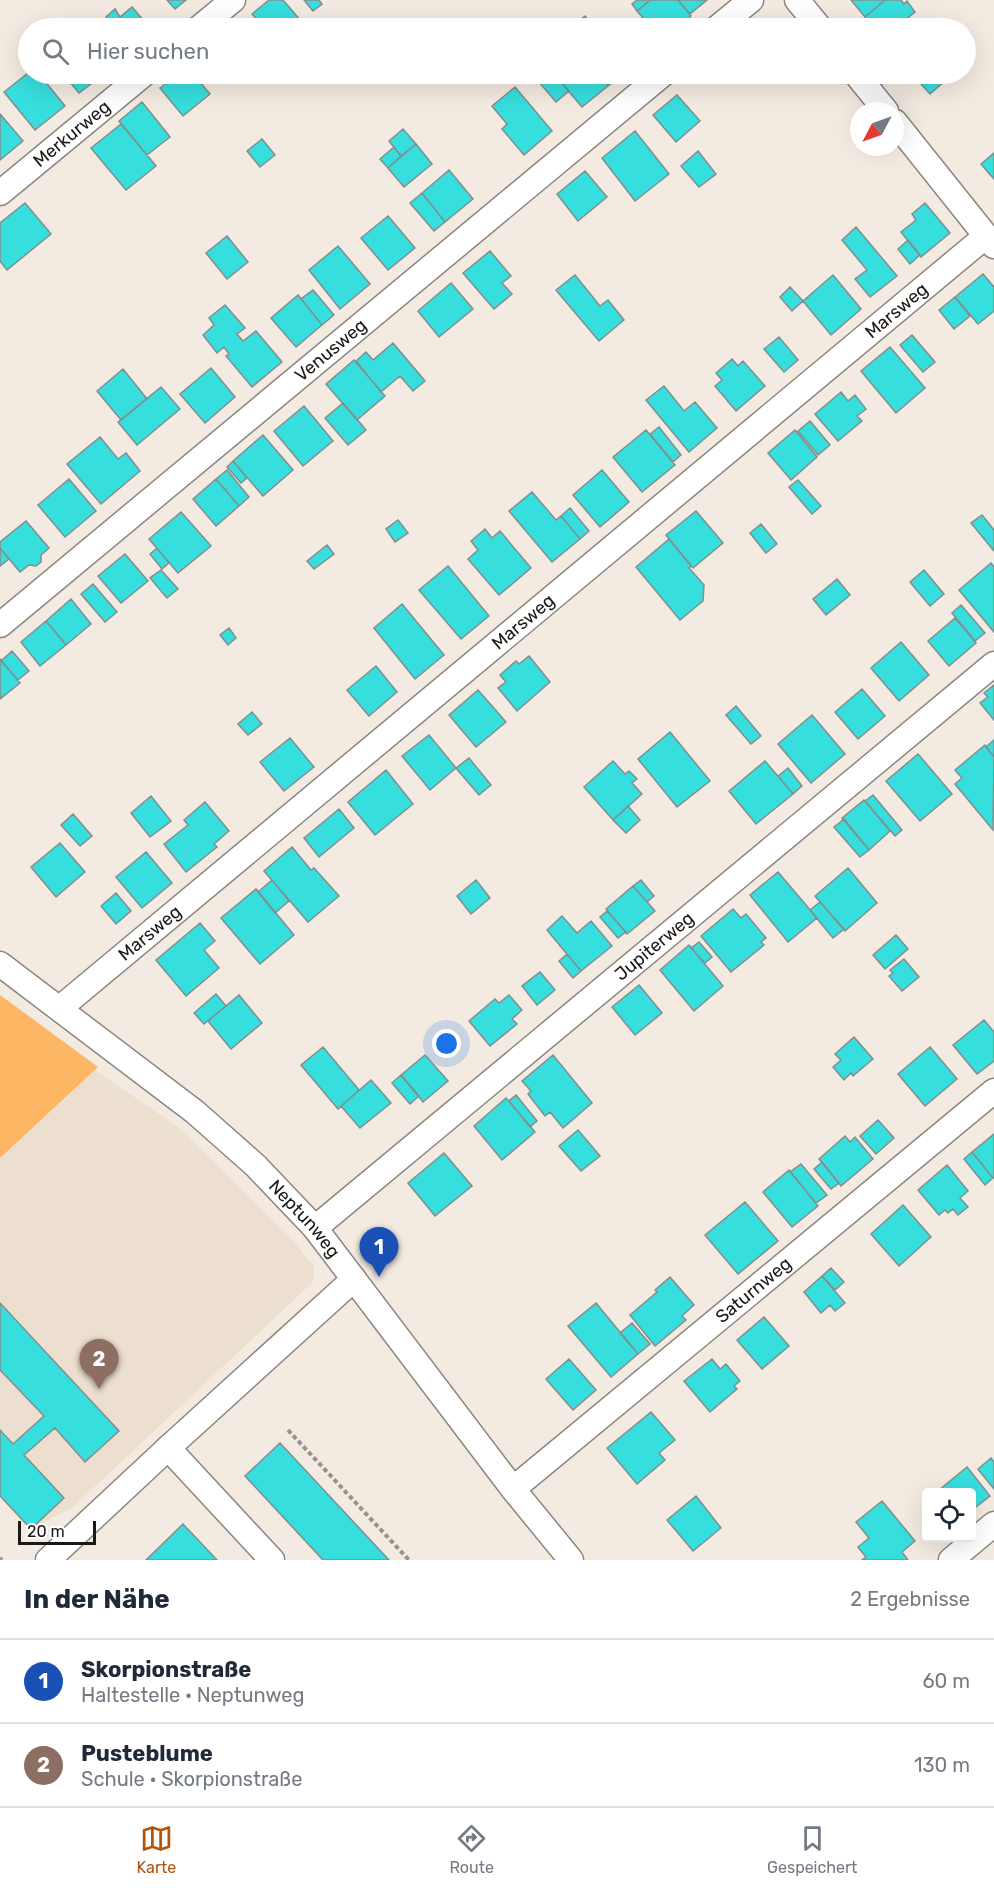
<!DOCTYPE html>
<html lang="de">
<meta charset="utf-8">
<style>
body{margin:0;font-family:Rubik,sans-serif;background:#f6f6f7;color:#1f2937}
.controls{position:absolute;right:18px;bottom:18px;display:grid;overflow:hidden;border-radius:6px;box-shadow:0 6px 24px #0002}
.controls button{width:54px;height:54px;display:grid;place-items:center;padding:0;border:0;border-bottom:2px solid #e0e1e3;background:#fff;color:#1f2937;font:30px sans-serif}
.compass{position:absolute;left:850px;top:102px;width:54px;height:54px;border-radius:50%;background:#fff;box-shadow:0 6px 24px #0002;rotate:229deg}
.scale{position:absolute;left:18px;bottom:15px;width:78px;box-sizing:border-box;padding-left:6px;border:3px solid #1b1815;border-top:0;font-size:16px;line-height:21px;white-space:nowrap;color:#1b1815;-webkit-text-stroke:4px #fff;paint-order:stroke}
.you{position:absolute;left:447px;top:1044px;width:21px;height:21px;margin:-15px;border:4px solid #fff;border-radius:50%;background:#1a73e8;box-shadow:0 0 0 9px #1a73e833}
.badge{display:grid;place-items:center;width:39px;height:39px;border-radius:50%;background:#b45309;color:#fff;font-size:20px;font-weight:700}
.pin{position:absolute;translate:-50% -50px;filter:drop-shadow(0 2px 3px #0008)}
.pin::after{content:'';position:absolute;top:32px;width:21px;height:18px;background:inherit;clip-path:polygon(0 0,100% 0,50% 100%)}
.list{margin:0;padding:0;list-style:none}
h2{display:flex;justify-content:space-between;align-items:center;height:78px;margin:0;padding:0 24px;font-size:26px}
h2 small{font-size:20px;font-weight:400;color:#747a83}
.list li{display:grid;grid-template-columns:39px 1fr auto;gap:18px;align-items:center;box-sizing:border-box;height:84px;padding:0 24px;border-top:2px solid #e0e1e3}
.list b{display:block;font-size:22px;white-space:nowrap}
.list p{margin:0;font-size:20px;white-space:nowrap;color:#747a83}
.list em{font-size:20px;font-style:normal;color:#747a83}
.icon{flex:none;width:33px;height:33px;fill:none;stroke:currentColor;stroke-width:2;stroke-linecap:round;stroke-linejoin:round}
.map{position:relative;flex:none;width:994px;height:1560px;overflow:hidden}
.search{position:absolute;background:#fff;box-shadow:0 6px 24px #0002;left:18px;right:18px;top:18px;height:66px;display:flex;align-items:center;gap:15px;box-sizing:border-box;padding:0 21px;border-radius:33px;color:#747a83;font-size:22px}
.sheet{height:246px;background:#fff}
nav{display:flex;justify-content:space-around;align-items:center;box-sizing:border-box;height:84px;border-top:2px solid #e0e1e3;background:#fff;font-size:16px;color:#747a83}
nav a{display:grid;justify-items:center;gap:3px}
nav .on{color:#b45309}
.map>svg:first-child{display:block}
.built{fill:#eddfcf}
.green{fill:#fdb664}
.building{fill:#37dede;stroke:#818e8e;stroke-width:1.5}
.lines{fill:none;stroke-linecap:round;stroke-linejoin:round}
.minor-casing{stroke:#8e867e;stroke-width:27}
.path{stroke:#99928c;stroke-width:4;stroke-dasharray:4.5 3;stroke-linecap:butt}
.minor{stroke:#fff;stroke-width:24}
.labels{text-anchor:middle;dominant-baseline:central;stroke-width:4.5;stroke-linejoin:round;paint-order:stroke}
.street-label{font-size:18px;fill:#1b1815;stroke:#fff}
</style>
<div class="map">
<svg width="994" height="1560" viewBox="0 0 994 1560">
<rect width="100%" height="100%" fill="#f3eae1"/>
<path class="built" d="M95 1070 178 1127 287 1234 314 1266 313 1282 73 1507 31 1529 0 1496V1158Z"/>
<path class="green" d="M0 995 98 1067 0 1158Z"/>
<path class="building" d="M167 0H186L175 9Z
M269 0H283L302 22 295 28H265L252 14Z
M304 0H319L322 4 313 11Z
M637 0H646L648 2 637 11 632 4Z
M650 0H678L691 16 676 28H652L637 11Z
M678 0H707L690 14Z
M851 0H885L865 17Z
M885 0H901L904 4 907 1 915 12 895 28H874L865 17Z
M132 7 150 28H107L112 24 106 17 115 9 120 17Z
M585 16 594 28H570Z
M771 19 779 28H760Z
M28 73 39 74 65 106 35 130 4 92Z
M63 74H104L79 93Z
M178 74H193L210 94 183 116 160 88Z
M219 74H238L227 83Z
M532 74H554L569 91 556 102Z
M569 74H597L608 86 582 107 560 81Z
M597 74H623L608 86Z
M912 74H953L930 94Z
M515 87 552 131 524 155 502 129 507 124 492 106Z
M677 95 700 121 676 142 653 115Z
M142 102 170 137 147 155 119 121Z
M0 114 23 141 0 160Z
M121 124 156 166 126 190 91 148Z
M403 129 416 144 401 156 389 141Z
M635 131 669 174 635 201 602 158Z
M262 139 275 155 260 167 247 151Z
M416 144 432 164 404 187 388 168Z
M394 147 401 156 388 168 380 159Z
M698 151 716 174 699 187 681 166Z
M994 153V179L981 164Z
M449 170 473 199 445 222 422 193Z
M585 171 607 197 578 221 557 194Z
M422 193 445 222 434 231 410 203Z
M25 203 51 234 7 270 0 261V223Z
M925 203 950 233 921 257 901 232 916 220 912 214Z
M388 216 415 248 388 270 361 238Z
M856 227 897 276 870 297 855 279 867 270 842 240Z
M227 236 248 262 227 279 206 253Z
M908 240 920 255 910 264 898 249Z
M338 246 370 284 340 309 309 270Z
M490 251 511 276 502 283 512 294 494 309 463 273Z
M983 274 994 287V311L978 324 955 297Z
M575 275 600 306 608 300 624 320 599 341 556 290Z
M833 275 861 309 831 335 803 301Z
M451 283 473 309 439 337 418 311Z
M790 287 803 301 792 311 780 297Z
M313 290 334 315 322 325 301 299Z
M298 295 322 325 296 347 271 318Z
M955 297 970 316 954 329 939 310Z
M225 305 245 328 237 334 243 341 256 331 282 362 252 387 226 356 229 354 224 347 217 353 203 335 214 325 209 318Z
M912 335 935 362 923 372 900 345Z
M779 337 798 360 784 372 764 349Z
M393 343 425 381 413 391 400 376 381 392 356 361 366 352 373 360Z
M890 347 925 388 896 413 861 371Z
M732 359 738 366 743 361 765 386 736 411 715 386 722 380 716 373Z
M354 360 385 396 357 420 326 384Z
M211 368 235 397 205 423 180 394Z
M123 369 147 399 121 420 97 391Z
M664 386 684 411 695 402 717 428 689 452 646 400Z
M161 387 180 409 137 445 118 422Z
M841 392 848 401 855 395 866 409 857 416 862 421 838 441 815 414Z
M343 403 366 430 348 445 325 418Z
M304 406 333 441 303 466 274 431Z
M810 421 830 445 818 455 798 431Z
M659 427 681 455 673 462 650 434Z
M646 430 675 465 642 492 613 457Z
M795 430 817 457 791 480 768 453Z
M263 435 293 470 263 496 233 461Z
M100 437 118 459 126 453 140 471 101 504 67 464Z
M233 461 247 478 241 483 227 467Z
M227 470 249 497 239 506 216 479Z
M602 470 629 502 600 527 573 495Z
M69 479 96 511 65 537 38 505Z
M216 479 239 506 216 526 193 499Z
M798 480 821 506 812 514 789 487Z
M532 492 556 520 561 516 580 539 552 562 509 511Z
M570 508 589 531 580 539 561 516Z
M696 511 723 543 693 568 666 535Z
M181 512 211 546 178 573 149 539Z
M982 515 994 530V551L971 523Z
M398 520 408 533 395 542 386 529Z
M26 521 49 548 41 555V562L36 566 29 565 20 572 0 548V542Z
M761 524 777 544 766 553 750 533Z
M485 529 492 538 500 531 531 568 499 595 468 559 478 550 471 541Z
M669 539 691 566 689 568 704 585 703 601 680 620 636 567Z
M327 545 334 554 314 569 307 561Z
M0 548 9 559 0 566Z
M157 548 169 563 162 569 150 554Z
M125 554 148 581 121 603 98 576Z
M991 563 994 567V632L959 590Z
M448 566 489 616 461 639 419 590Z
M161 570 178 589 167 598 150 578Z
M924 570 944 594 930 606 910 582Z
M837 579 850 595 826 615 813 599Z
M93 584 117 612 105 622 81 594Z
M71 599 91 624 66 645 46 621Z
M402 604 444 655 415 679 374 628Z
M961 605 985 633 975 641 952 613Z
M955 618 976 643 949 666 928 641Z
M46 621 66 645 40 666 21 642Z
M229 628 236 638 228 645 220 635Z
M901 642 929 675 899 701 871 668Z
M12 651 29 671 18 680 1 661Z
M529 656 550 682 517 711 498 688 506 682 500 675 516 661 519 664Z
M0 659 20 683 0 699Z
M376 666 397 692 369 716 347 690Z
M994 685V720L980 703 988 697 984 693Z
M862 689 885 716 858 739 835 712Z
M478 690 506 722 476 747 449 715Z
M736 706 761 736 751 744 726 715Z
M252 712 262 724 248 735 238 724Z
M812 715 845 754 811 783 778 744Z
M670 732 710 781 677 807 638 759Z
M429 735 456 768 430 790 402 756Z
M290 738 314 767 284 791 260 762Z
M994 740V757L986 747Z
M985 745 994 757 993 830 955 784 962 778 955 770Z
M918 754 952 794 920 821 886 781Z
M469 758 491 785 479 795 456 768Z
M613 761 625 774 629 771 637 779 632 783 642 794 613 820 584 787Z
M765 761 793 794 756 824 729 791Z
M788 768 802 786 793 794 778 776Z
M386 770 413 804 375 835 348 802Z
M873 795 902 830 895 836 865 801Z
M151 796 171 821 150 837 131 813Z
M864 800 890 831 869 850 842 818Z
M205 802 229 831 214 844 217 847 186 872 164 844 188 825 184 820Z
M628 806 640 820 626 833 613 820Z
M339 809 354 828 319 857 304 838Z
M73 814 92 836 80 846 61 825Z
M844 819 869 850 860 857 834 827Z
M60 843 85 872 56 897 31 867Z
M292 847 311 870 314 868 339 896 308 922 264 871Z
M146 852 172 883 142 908 116 877Z
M848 868 877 903 845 931 815 896Z
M778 872 817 918 788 942 750 895Z
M272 880 289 901 275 913 258 892Z
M476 880 490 898 471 914 457 896Z
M641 880 654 896 647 902 633 886Z
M633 886 655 911 627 934 606 909Z
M256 889 294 935 260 964 221 918Z
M116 893 131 911 116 924 101 906Z
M820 902 844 929 833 938 810 910Z
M733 909 741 918 746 914 766 938 761 942 764 945 731 972 701 936Z
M607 911 626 932 618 938 600 917Z
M562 916 577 933 591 921 612 946 581 971 547 930Z
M200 923 215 941 204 950 219 968 186 996 156 960Z
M896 935 908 949 885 969 873 955Z
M699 942 712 957 705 963 691 948Z
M689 945 723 986 694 1011 660 970Z
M567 954 581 971 573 978 559 961Z
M904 959 919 977 902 991 889 976 893 973 890 970Z
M540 972 555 990 537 1005 522 986Z
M639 985 662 1013 635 1035 612 1007Z
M216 994 226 1006 204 1024 194 1013Z
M239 995 262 1023 231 1049 208 1021Z
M509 995 522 1010 512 1019 517 1024 490 1046 469 1021 495 999 499 1003Z
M984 1020 994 1032V1061L977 1074 953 1045Z
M854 1037 873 1059 853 1076 851 1073 844 1080 833 1067 841 1060 835 1054Z
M323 1047 359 1090 338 1109 301 1065Z
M930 1047 957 1079 925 1106 898 1074Z
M425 1055 448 1081 423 1102 401 1075Z
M553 1055 592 1103 563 1128 550 1112 545 1116 528 1094 531 1091 522 1081Z
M401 1075 419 1096 410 1104 392 1083Z
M371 1080 391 1103 360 1128 341 1106Z
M516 1095 537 1121 530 1127 509 1101Z
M506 1098 535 1132 502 1160 474 1126Z
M878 1120 894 1138 876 1154 860 1136Z
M578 1130 600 1156 581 1171 559 1146Z
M994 1134V1178H993L972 1152Z
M845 1136 850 1142 855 1137 873 1159 841 1186 819 1159Z
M972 1152 993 1178 985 1185 964 1159Z
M444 1153 472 1186 435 1216 408 1183Z
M822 1162 839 1183 831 1189 814 1169Z
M801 1164 827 1195 816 1203 790 1172Z
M947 1165 968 1191 960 1198 968 1207 958 1215 953 1209 948 1213 945 1210 939 1215 918 1190Z
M789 1170 818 1206 792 1227 763 1192Z
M745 1202 778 1241 738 1274 705 1235Z
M903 1205 931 1237 899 1266 871 1234Z
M831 1268 844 1282 835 1290 822 1276Z
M822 1276 845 1303 835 1311 830 1305 821 1313 804 1292Z
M670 1277 694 1305 682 1316 686 1320 655 1346 630 1315 657 1292 655 1290Z
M0 1303 119 1431 85 1462 55 1428 24 1455 64 1498 31 1529 0 1496V1430L13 1444 44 1416 0 1370Z
M596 1303 638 1354 611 1377 568 1326Z
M764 1317 789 1346 762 1369 737 1340Z
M632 1323 650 1344 638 1354 620 1333Z
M569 1359 596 1390 573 1410 546 1379Z
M712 1359 720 1369 726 1364 740 1381 734 1386 737 1389 710 1412 684 1381Z
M651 1412 675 1440 659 1453 665 1460 637 1484 607 1448Z
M280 1443 389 1560H323L245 1476Z
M991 1458 994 1462V1489L978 1469Z
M967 1467 990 1496 972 1510V1492H941L939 1490Z
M696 1496 721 1528 693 1551 667 1520Z
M882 1501 915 1541 902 1552 908 1560H862L866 1557 858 1547 869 1538 856 1522Z
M183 1524 217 1560H146Z"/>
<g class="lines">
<g class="minor-casing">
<g id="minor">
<path d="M797 0 820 28"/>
<path d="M199 28 233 0"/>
<path d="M717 28 751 0"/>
<path d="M856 74 886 111"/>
<path d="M895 122 994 246"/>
<path id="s1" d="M0 193 144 74"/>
<path id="s2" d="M0 625 663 74"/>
<path id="s3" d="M0 964 195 1112 256 1166 315 1228 513 1489 571 1560"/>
<path id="s4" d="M60 1008 986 236"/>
<path id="s5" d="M315 1228 994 664"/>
<path d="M168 1448 272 1560"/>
<path id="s6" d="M513 1489 994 1091"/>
<path d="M48 1560 168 1448 354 1279"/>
<path d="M951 1560 994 1524"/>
</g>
</g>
<path class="path" d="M288 1430 409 1560
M0 1558 2 1560"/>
<use href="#minor" class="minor"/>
</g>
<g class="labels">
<g class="street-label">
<text stroke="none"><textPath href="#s1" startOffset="93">Merkurweg</textPath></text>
<text stroke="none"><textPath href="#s4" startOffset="1089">Marsweg</textPath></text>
<text stroke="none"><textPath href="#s2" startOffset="430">Venusweg</textPath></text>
<text stroke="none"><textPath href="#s4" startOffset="603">Marsweg</textPath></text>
<text stroke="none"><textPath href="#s4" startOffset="117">Marsweg</textPath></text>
<text stroke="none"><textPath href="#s5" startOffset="441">Jupiterweg</textPath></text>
<text stroke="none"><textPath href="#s3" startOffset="398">Neptunweg</textPath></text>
<text stroke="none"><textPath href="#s6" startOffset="312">Saturnweg</textPath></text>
</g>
</g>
</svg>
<div class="controls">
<button><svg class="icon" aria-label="locate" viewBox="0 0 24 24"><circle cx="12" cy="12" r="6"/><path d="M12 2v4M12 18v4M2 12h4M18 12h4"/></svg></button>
</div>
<svg class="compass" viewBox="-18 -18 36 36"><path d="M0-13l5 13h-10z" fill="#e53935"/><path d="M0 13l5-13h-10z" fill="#747a83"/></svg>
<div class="scale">20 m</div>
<div class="you"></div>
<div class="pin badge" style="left:379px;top:1277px;background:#1a4fb4">1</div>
<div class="pin badge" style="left:99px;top:1389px;background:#8d6e63">2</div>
<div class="search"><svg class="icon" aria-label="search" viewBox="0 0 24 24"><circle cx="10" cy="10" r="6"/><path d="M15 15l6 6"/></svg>Hier suchen</div>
</div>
<section class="sheet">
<h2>In der Nähe<small>2 Ergebnisse</small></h2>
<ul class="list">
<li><span class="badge" style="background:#1a4fb4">1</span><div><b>Skorpionstraße</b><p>Haltestelle · Neptunweg</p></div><em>60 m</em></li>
<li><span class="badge" style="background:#8d6e63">2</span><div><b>Pusteblume</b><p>Schule · Skorpionstraße</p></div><em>130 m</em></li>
</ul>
</section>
<nav>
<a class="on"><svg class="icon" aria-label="map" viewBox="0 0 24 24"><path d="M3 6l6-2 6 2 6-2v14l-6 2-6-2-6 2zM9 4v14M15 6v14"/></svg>Karte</a>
<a><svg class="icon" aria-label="directions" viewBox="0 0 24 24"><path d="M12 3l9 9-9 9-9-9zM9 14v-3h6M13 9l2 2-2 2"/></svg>Route</a>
<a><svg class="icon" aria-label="saved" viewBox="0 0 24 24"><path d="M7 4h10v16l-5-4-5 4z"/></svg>Gespeichert</a>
</nav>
